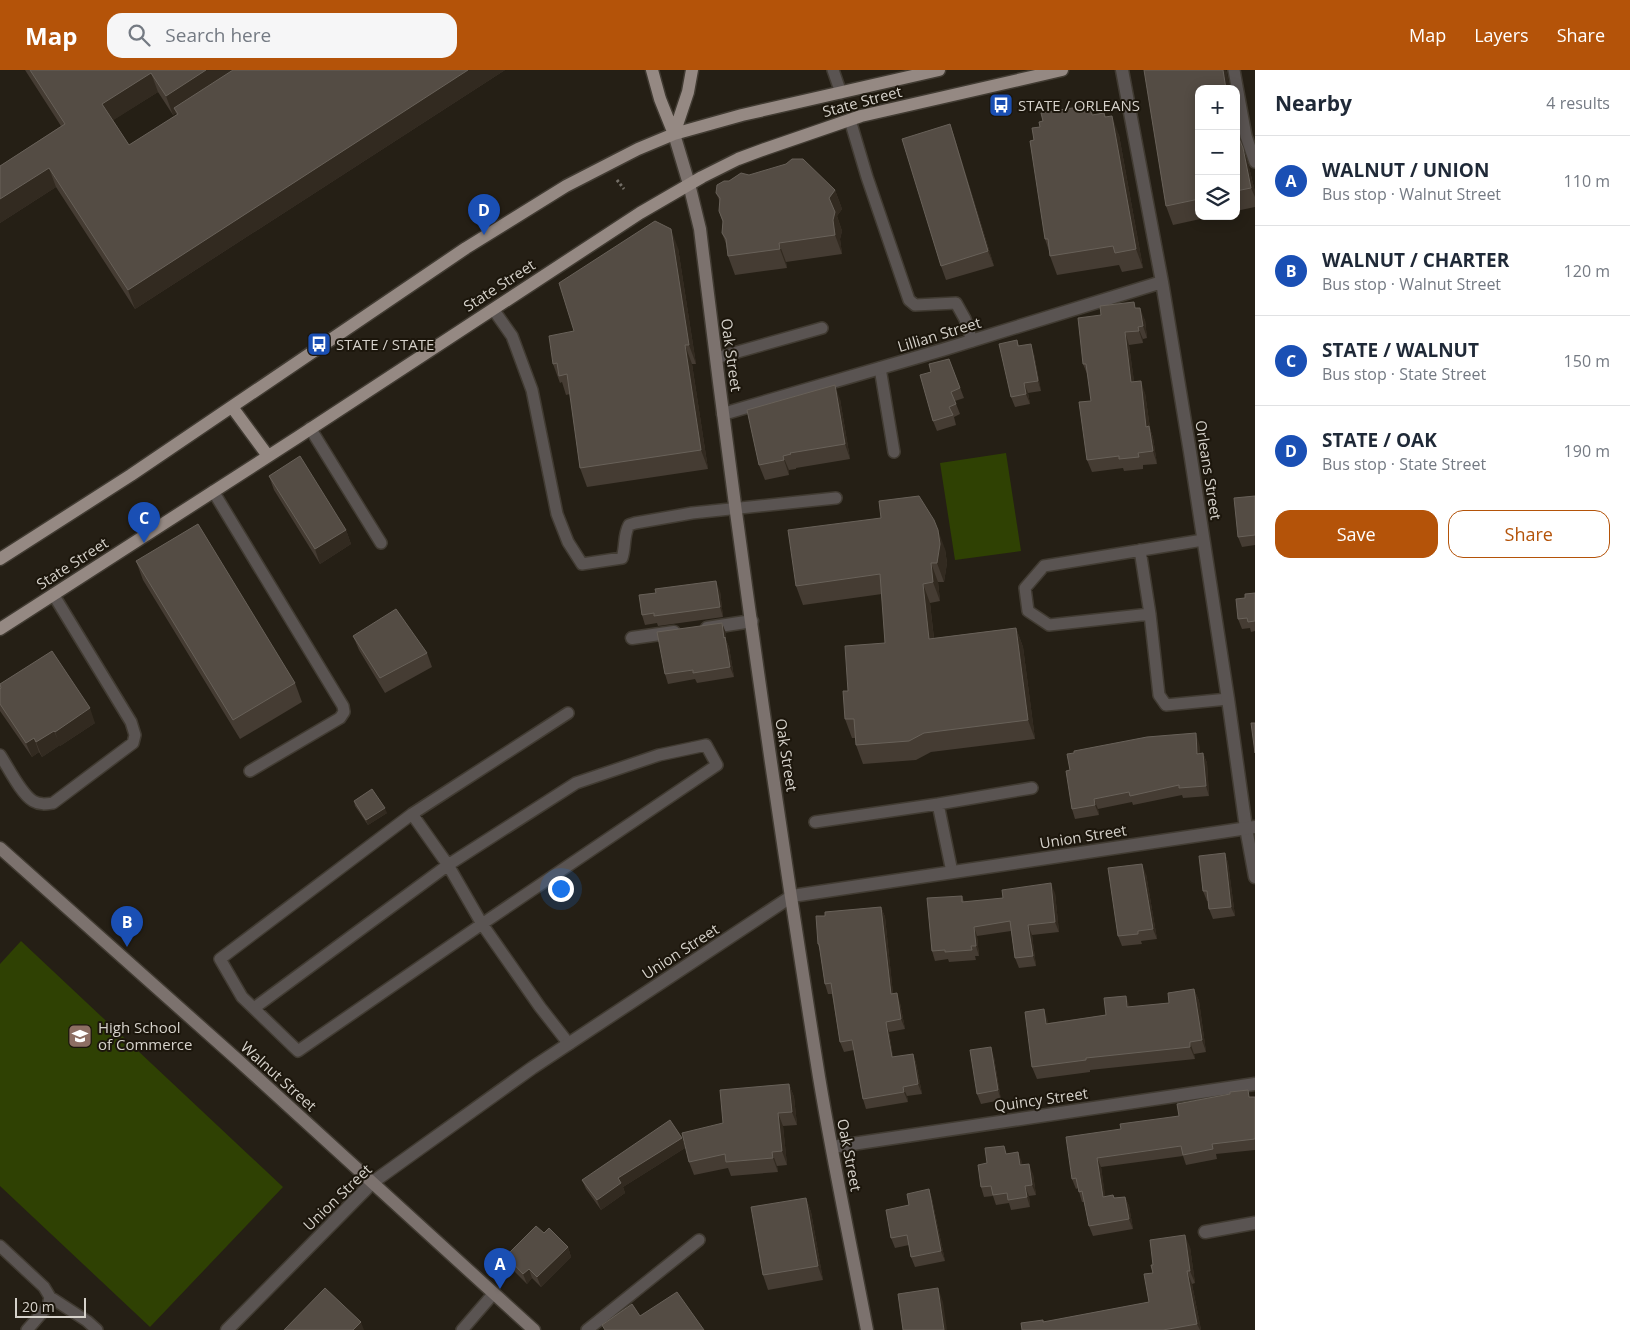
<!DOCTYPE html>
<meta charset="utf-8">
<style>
body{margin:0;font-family:"Open Sans",sans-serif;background:#f6f6f7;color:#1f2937}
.controls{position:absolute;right:15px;top:15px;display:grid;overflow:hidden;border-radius:10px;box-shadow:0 2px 12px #0003}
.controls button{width:45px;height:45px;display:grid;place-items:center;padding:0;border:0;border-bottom:1px solid #e0e1e3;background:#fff;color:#1f2937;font:25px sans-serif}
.scale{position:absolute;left:15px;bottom:12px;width:71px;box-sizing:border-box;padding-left:5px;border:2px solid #d5d1ca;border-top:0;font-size:14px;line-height:18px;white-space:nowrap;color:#d5d1ca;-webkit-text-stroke:4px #1c160c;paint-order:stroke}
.you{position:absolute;left:560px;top:818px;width:18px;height:18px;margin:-12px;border:4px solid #fff;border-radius:50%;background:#1a73e8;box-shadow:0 0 0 8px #1a73e833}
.badge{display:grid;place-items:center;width:32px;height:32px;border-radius:50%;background:#b45309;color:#fff;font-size:16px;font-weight:700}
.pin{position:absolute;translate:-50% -41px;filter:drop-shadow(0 1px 2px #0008)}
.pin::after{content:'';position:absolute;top:26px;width:18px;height:15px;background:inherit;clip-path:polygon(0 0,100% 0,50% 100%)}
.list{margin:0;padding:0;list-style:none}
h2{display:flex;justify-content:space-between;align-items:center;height:65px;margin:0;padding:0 20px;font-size:21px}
h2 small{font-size:16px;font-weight:400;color:#747a83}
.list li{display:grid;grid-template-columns:32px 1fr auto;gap:15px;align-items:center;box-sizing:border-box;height:90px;padding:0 20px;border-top:1px solid #e0e1e3}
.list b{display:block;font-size:19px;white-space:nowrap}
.list p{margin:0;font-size:16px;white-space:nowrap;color:#747a83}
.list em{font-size:16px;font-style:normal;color:#747a83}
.actions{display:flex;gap:10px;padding:15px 20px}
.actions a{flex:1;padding:11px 0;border:1px solid #b45309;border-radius:15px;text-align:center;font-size:18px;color:#b45309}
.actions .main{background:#b45309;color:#fff}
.icon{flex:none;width:28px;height:28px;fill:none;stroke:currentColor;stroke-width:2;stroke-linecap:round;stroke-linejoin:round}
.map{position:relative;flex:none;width:1255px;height:1260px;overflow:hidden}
header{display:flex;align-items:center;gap:30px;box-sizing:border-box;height:70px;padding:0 25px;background:#b45309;color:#fff}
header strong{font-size:24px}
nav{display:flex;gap:28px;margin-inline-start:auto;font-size:18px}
.search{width:350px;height:45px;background:#f6f6f7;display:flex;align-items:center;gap:12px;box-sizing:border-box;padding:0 18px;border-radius:15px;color:#747a83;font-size:19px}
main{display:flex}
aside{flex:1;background:#fff}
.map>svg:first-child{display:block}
.green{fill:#2f4103}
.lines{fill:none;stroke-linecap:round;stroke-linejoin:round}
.service-casing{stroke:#413b32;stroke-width:14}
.minor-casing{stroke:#413b32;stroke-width:15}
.tertiary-casing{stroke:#413b32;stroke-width:15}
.secondary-casing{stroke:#413b32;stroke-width:15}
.primary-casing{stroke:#413b32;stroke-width:15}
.path{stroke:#746f67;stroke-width:3;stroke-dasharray:2.5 2.5;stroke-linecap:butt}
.service{stroke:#5a5452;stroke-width:11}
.minor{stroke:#5a5452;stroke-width:12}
.tertiary{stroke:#5a5452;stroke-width:12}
.secondary{stroke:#7c726e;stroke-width:12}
.primary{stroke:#958983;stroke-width:12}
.wall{fill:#453c33;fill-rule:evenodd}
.shaded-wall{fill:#322a20}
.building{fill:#544c44;stroke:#686159}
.labels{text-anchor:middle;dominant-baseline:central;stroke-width:4;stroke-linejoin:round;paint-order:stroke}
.street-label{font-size:15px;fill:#d5d1ca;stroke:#1c160c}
.poi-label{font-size:15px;fill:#d5d1ca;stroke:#1c160c;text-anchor:start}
</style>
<header>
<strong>Map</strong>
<div class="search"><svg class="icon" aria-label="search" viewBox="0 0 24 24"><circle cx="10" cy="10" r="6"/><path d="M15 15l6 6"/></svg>Search here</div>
<nav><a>Map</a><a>Layers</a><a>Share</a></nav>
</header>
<main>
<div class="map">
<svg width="1255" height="1260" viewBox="0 0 1255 1260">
<rect width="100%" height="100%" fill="#251f15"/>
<path class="green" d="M1006 383 1021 481 955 490 940 393Z
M21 871 283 1117 150 1257 0 1116V894Z"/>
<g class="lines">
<g class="service-casing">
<path id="service" d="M833 0 841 23
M1234 0 1246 66 1255 92
M850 50 867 107 909 230 915 235 956 233 965 249 972 271
M493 239 512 266 532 320 557 444 568 472 582 494 622 488C626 476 623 466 629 455L635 453 692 443 836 428
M716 288 822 258
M880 298 894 382
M310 358 381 473
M213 421 343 636 344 642 340 648 250 701
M1140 480 1150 544 1049 555 1028 541 1025 518 1044 496 1203 470
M1150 544 1159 625 1166 635 1228 629
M0 685C8 697 21 724 33 731 40 735 46 734 53 733L133 673 135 665 131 652 53 524
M938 734 1032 718
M412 744 568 643
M815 752 938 734 952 802
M254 938 448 795 576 713 659 685 706 675 717 695 482 854 298 981 242 927 220 889 412 744 448 795 482 854 540 937 569 974
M0 1176 44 1217 50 1227 48 1236 27 1260
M50 1227 87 1251 97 1260
M462 1260 494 1223
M587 1260 699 1170"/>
</g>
<g class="minor-casing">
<path id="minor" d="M1122 0 1162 212 1190 382 1228 629 1246 758 1255 807
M723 344 942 280 1162 212
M832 1077 1255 1014
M1205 1162 1255 1153"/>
</g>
<g class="tertiary-casing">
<path id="tertiary" d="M707 558 752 551
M632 568 674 562
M227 1260 373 1112 532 998 792 826 1255 757"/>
</g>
<g class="secondary-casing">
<path id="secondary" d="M674 64 689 114 700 159C734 442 774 725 819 1007 833 1092 851 1176 867 1260
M0 778 239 991 534 1260"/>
</g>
<g class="primary-casing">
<path id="primary" d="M652 0 660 29 674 64
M674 64 688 22 692 0
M232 337 268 386
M0 489 131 405 466 178 566 116 638 79 674 64 742 45 939 0
M0 559 298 367 640 143 702 107 738 89 765 79 861 46 1062 0"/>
</g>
<path class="path" d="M617 110 624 119"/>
<use href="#service" class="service"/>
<use href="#minor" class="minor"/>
<use href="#tertiary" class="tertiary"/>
<use href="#secondary" class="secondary"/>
<use href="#primary" class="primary"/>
</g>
<path class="wall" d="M25 0H505L135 239 56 117 0 153V96L61 56ZM158 22 173 45 176 43 177 45 129 75 113 50Z
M1144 0H1226L1230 19H1199V146H1214L1173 155 1166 136Z
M1104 43 1106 47 1119 65 1143 198 1122 202 1119 195 1057 205 1050 186 1049 181 1045 169 1034 70 1040 57Z
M950 54 955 69 994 196 946 210 941 196Z
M1236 54 1239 67 1249 97 1255 122V137L1236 141Z
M835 120 842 139 837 146 842 161 840 169 842 184 786 192 787 198 735 205 728 186 726 174 722 163 723 153 719 141 720 132 716 123Z
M678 178 696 294H692L708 399 587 417 580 398 570 324 566 325 562 312 560 313 553 294 574 261Z
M1136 238 1145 250 1147 268 1143 269V273L1129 275 1134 312 1145 323 1150 358 1153 368 1157 394 1143 395V399L1124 401 1123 398 1092 402 1087 390 1091 331 1088 306 1083 294 1101 245Z
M1017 270 1019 276 1034 284 1041 321 1028 323 1030 334 1015 337 1011 327Z
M949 289 964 328 955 331 960 344 954 347 956 355 937 361 933 351 931 302Z
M840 329 850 389 796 398V399L789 400V405L765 410 759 395Z
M269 406 346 460 351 474 320 494 274 420Z
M1255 426V475L1242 477 1238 467Z
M881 448 945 479 947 493 944 512H938L940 531 930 533 934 568 1016 558 1023 577 1035 669 931 682 916 690 863 694 856 675V668H852L845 649 848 621 885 573 882 524 803 535 796 516Z
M136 491 295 613 302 632 240 669 143 510Z
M720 521 723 547 658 556 657 553 645 555 642 545 656 523Z
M1255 523V561L1251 562 1250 558 1242 559 1238 549 1245 528Z
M726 563V570L729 577 734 607 697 613 695 609 668 614 665 604Z
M353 566 427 583 432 597 385 623 359 580Z
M0 614 95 653 60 676V675L42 687 39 682 32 687 0 641Z
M1199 673 1200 684 1203 683 1207 693 1209 726 1183 728 1182 725 1133 735 1132 732 1098 739 1099 745 1075 749 1072 739Z
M354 731 387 743 368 755 355 736Z
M1225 783 1228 793 1235 846 1213 849 1209 839 1208 831H1207L1203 821Z
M1146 804 1157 869 1141 871 1142 874 1122 876 1118 866Z
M1055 823 1059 862 1032 865 1036 896 1019 898 1015 888 1011 861 977 866 979 886H975L976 890 949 892 948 889 935 891 932 881 962 826 964 832Z
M881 837 885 847 893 924 900 933 905 959 889 962 893 987 913 984 916 993 922 1024 907 1026 908 1032 866 1039 863 1029 854 980 844 982 840 972 832 924H828L825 914 820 881 818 874 825 846Z
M1194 919 1199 931 1206 982 1194 984 1195 989 1090 1000V1002L1037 1009 1032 997 1048 951V953L1106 945 1130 937 1169 933Z
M994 987 1001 1030 981 1034 977 1024Z
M789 1014 794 1027 797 1055 783 1056 787 1095 777 1096 778 1102 731 1106 728 1098 694 1105 689 1092 723 1053Z
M1251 1027H1255V1080L1216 1084 1217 1089 1186 1095 1183 1086 1101 1097 1105 1127 1113 1125 1115 1128 1125 1127 1129 1136 1133 1159 1093 1166 1089 1156 1084 1132H1082L1078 1118 1076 1119 1072 1109 1121 1059 1179 1046Z
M682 1068 685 1078 623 1117 625 1123 601 1140 586 1119 582 1110Z
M1018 1082 1022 1095 1033 1104 1036 1125 1029 1126 1030 1137 1011 1140 1009 1133 996 1135 993 1126 984 1127 981 1117 987 1093 1007 1084Z
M929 1119 932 1129 945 1191 915 1197 911 1187 909 1175 895 1178 891 1168 909 1135Z
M806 1128 811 1142 823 1210 768 1220 763 1205Z
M544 1163 568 1177 571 1187 541 1217 532 1208 527 1214 509 1196 506 1186Z
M1190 1177 1195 1213 1192 1214 1201 1260H1022L1043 1250 1044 1252 1149 1232 1153 1195Z"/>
<path class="shaded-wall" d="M206 0H242L174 38 176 43 173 45 166 26Z
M468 0H505L135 239 128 220Z
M1223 0H1226L1230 19H1226Z
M151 3 158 22 109 53 102 34Z
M1112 46 1119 65 1143 198 1136 179Z
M950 54 955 69 994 196 988 181Z
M1243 78 1249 97 1255 122V127L1251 118Z
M49 98 56 117 0 153V129Z
M835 120 842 139 837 146 842 161 840 169 842 184 835 165 829 128Z
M671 159 678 178 696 294 689 275Z
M779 173 786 192 787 198 780 179Z
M1140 238 1145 250 1147 268 1143 256Z
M1138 257 1143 269V273L1139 261Z
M1125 262 1129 275 1136 325 1131 312Z
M1031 274 1034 284 1041 321 1038 311Z
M685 275 692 294 708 399 701 380Z
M1141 311 1145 323 1150 358 1153 368 1157 394 1153 381 1146 357Z
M1024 313 1028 323 1030 334 1026 324Z
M835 315 840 329 850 389 845 374Z
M783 386 789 400V405L784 390Z
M346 460 351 474 320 494 315 479Z
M938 460 945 479 947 493 944 512 937 493Z
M931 493 938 512 940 531 933 512Z
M716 511 720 521 723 547 720 537Z
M923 514 930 533 936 588 929 569Z
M722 553 726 563V570L729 577 734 607 730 597 724 568Z
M1016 558 1023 577 1035 669 1028 650Z
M90 638 95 653 60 676 55 662Z
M54 661 60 675 42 687 36 672Z
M1196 663 1199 673 1201 694 1197 684Z
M34 668 39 682 32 687 26 673Z
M1203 683 1207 693 1209 726 1206 716Z
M1094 729 1098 739 1099 745 1095 735Z
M385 738 387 743 368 755 366 750Z
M1225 783 1228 793 1235 846 1231 837Z
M1142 794 1146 804 1157 869 1153 859Z
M1051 813 1055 823 1059 862 1055 852Z
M881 837 885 847 894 934 891 924Z
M1028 855 1032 865 1036 896 1033 886Z
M974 857 977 866 979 886 976 876Z
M1194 919 1199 931 1206 982 1202 970Z
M897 923 900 933 905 959 901 949Z
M1126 926 1130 937H1127Z
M1044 939 1048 951 1050 965 1046 954Z
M886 952 889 962 895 997 892 987Z
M1190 972 1194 984 1195 989 1190 977Z
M991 977 994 987 1001 1030 998 1020Z
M913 984 916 993 922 1024 918 1014Z
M789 1014 794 1027 797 1055 792 1042Z
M903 1017 907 1026 908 1032 904 1022Z
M778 1043 783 1056 787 1095 782 1081Z
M682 1068 685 1078 623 1117 625 1123 601 1140 597 1130 618 1108Z
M772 1082 777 1096 778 1102 773 1088Z
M1018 1082 1022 1092 1024 1105 1020 1095Z
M1097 1088 1101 1097 1107 1137 1103 1127Z
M1029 1094 1033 1104 1036 1125 1032 1115Z
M1025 1116 1029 1126 1030 1137 1027 1127Z
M929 1119 932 1129 945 1191 941 1181Z
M1125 1127 1129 1136 1133 1159 1129 1149Z
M806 1128 811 1142 823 1210 818 1196Z
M1185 1165 1190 1177 1195 1213 1190 1201Z
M568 1177 571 1187 541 1217 537 1207Z
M529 1199 532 1208 527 1214 523 1204Z
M1187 1201 1192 1214 1201 1260H1200L1197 1254Z
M938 1218 943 1232 947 1260H944Z
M361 1252 364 1260H353Z"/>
<path class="building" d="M30 0H206L166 26 151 3 102 34 129 75 178 44 174 38 233 0H468L128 220 49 98 0 129V96L65 54Z
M1144 0H1223L1226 19H1199V129L1166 136Z
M1091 35 1092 45 1104 43 1105 47 1112 46 1136 179 1115 183 1113 176 1050 186 1048 169H1045L1030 71 1034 70 1032 58 1040 57 1039 52 1043 51 1041 43Z
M950 54 988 181 941 196 902 69Z
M1236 61 1243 78 1251 118 1236 121Z
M792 89H803L835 120 829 128 835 142 833 150 835 165 779 173 780 179 728 186 726 169 722 163 723 151 719 141 720 128 716 123 717 115 724 111H729L741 103 749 105 786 94Z
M655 151 671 159 689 275H685L701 380 580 398 567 304 559 306 557 293 553 294 549 266 574 261 559 213Z
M1134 232 1135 238H1140L1143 256 1138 257 1139 261 1125 262 1131 312 1141 311 1146 357 1149 356 1153 381 1138 383 1139 387 1119 389V386L1087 390 1079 332 1091 331 1086 294H1083L1078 248 1101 245 1100 236Z
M1017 270 1018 276 1031 274 1038 311 1024 313 1026 324 1011 327 999 274Z
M949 289 960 318 951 322 956 334 949 337 953 345 933 351 920 305 931 302 929 294Z
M835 315 845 374 790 383 791 384 783 386 784 390 759 395 747 340Z
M300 386 346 460 315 479 269 406Z
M919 426 934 450 938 460 940 474 937 493H931L933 512 923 514 929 569 1016 558 1028 650 924 663 909 671 856 675 854 649H845L843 621H848L845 576 885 573 880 504 796 516 788 460 881 448 879 431Z
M1255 426V465L1238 467 1234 428Z
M198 454 295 613 233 650 136 491Z
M716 511 720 537 654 546V543L642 545 639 525 656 523 655 519Z
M1255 523V551L1248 552 1247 548 1238 549 1236 529 1245 528V524Z
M396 539 427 583 380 608 353 566Z
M722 553 724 568 725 567 730 597 693 603V600L665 604 657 562Z
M52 581 90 638 55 662 54 661 36 672 34 668 26 673 0 634V619L1 618 0 614Z
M1251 653H1255V683Z
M1196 663 1197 684 1203 683 1206 716 1179 718V715L1130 726 1129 722 1094 729 1095 735 1072 739 1066 701 1070 700 1067 684 1074 683V681L1147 667Z
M372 719 385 738 366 750 354 731Z
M1225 783 1231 837 1209 839 1207 821H1203L1199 786Z
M1142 794 1153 859 1138 861V864L1118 866 1108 798Z
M1051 813 1055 852 1028 855 1033 886 1015 888 1010 851 974 857 976 876H971L972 880 945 882V880L932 881 927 828 962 826V832L1003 828 1002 820Z
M881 837 891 924 897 923 901 949 886 952 892 987 913 984 918 1014 903 1017 904 1022 863 1029 852 970 840 972 831 913 825 914 819 874H818L816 846H825V842Z
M1194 919 1202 970 1190 972V977L1086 988V990L1032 997 1025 942 1044 939 1046 954 1106 945 1104 928 1126 926 1127 937 1169 933 1168 923Z
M991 977 998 1020 977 1024 970 980Z
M789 1014 792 1042 778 1043 782 1081 772 1082 773 1088 726 1092 725 1084 689 1092 682 1063 723 1053 720 1020Z
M1248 1020 1249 1027H1255V1069L1212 1074 1213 1079 1183 1085 1181 1076 1097 1088 1103 1127 1113 1125 1114 1128 1125 1127 1129 1149 1089 1156 1082 1121 1079 1122 1076 1108 1072 1109 1066 1067 1121 1059 1120 1054 1179 1046 1177 1034 1230 1024V1022Z
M670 1050 682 1068 618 1108 621 1113 597 1130 582 1110Z
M1004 1076 1006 1084 1018 1082 1020 1095 1029 1094 1032 1115 1025 1116 1027 1127 1008 1130 1007 1123 993 1125 991 1116 981 1117 978 1095 987 1093 985 1078Z
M929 1119 941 1181 911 1187 907 1165 891 1168 886 1140 909 1135 907 1124Z
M806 1128 818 1196 763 1205 751 1137Z
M536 1156 544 1163 549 1158 568 1177 537 1207 529 1199 523 1204 506 1186Z
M1185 1165 1190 1201H1187L1197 1254 1163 1260H1022L1021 1253 1043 1250V1252L1149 1232 1144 1204 1153 1203 1151 1195H1153L1150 1170Z
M325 1218 361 1252 353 1260H284Z
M938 1218 944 1260H903L898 1224Z
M677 1222 704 1260H605L602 1255 632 1234 640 1246Z"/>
<defs>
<g id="bus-square" transform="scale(1.25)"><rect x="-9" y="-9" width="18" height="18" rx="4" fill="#1a4fb4" stroke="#1c160c"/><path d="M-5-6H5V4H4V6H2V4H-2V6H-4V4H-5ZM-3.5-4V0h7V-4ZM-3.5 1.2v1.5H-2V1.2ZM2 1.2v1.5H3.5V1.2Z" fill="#fff"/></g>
<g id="school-square" transform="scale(1.25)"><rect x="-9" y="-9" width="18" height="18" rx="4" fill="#8d6e63" stroke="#1c160c"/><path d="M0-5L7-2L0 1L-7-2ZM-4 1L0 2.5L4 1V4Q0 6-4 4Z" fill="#fff"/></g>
</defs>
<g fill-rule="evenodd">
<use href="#bus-square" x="1001" y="35"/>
<use href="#bus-square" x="319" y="274"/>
<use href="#school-square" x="80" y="966"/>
</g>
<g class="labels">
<g class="street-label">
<text transform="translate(862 31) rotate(-15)">State Street</text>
<text transform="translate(499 215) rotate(-33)">State Street</text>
<text transform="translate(939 264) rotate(-17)">Lillian Street</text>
<text transform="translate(732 285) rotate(82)">Oak Street</text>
<text transform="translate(1209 400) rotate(81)">Orleans Street</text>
<text transform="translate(72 493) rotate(-33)">State Street</text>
<text transform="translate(787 685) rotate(81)">Oak Street</text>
<text transform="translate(1083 766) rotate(-9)">Union Street</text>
<text transform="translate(680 881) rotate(-33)">Union Street</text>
<text transform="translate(279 1006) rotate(42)">Walnut Street</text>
<text transform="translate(1041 1029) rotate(-8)">Quincy Street</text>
<text transform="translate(850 1085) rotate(79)">Oak Street</text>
<text transform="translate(337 1127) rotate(-44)">Union Street</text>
</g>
<g class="poi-label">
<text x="1018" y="35">STATE / ORLEANS</text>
<text x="336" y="274">STATE / STATE</text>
<text x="98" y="957">High School<tspan x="98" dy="17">of Commerce</tspan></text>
</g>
</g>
</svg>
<div class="controls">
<button>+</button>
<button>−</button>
<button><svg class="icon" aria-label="layers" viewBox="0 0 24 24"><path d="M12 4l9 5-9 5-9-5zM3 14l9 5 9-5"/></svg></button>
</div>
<div class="scale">20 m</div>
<div class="you"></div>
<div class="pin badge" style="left:500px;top:1219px;background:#1a4fb4">A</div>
<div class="pin badge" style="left:127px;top:877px;background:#1a4fb4">B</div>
<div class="pin badge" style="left:144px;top:473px;background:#1a4fb4">C</div>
<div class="pin badge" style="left:484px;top:165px;background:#1a4fb4">D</div>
</div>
<aside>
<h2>Nearby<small>4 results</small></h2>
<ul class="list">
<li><span class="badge" style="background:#1a4fb4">A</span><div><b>WALNUT / UNION</b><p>Bus stop · Walnut Street</p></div><em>110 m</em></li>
<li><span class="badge" style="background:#1a4fb4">B</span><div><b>WALNUT / CHARTER</b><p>Bus stop · Walnut Street</p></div><em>120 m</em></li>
<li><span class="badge" style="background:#1a4fb4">C</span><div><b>STATE / WALNUT</b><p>Bus stop · State Street</p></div><em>150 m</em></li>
<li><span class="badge" style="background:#1a4fb4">D</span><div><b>STATE / OAK</b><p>Bus stop · State Street</p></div><em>190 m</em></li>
</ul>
<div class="actions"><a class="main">Save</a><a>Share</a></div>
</aside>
</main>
